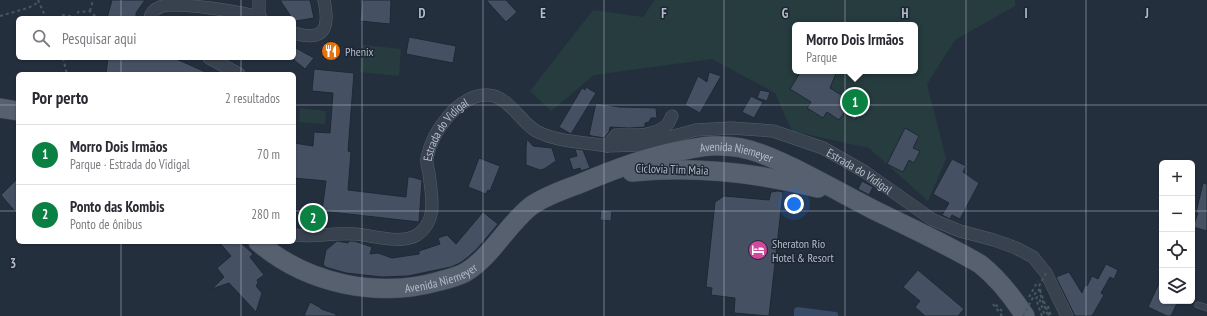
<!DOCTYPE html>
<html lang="pt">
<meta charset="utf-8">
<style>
body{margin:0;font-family:"PT Sans Narrow",sans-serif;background:#f7f7f7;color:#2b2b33}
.controls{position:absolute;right:12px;bottom:12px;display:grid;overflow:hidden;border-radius:6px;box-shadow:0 1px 3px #0004}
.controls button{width:36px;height:36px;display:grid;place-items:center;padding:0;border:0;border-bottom:1px solid #e1e1e2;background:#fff;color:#2b2b33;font:20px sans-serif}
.you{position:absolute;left:794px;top:204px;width:14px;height:14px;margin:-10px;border:3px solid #fff;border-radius:50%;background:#1a73e8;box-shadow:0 0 0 6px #1a73e833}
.badge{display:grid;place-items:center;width:26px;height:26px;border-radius:50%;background:#0b8043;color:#fff;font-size:13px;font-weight:700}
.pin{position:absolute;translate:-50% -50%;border:2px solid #fff;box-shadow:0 1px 4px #0006}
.popup{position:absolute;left:792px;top:22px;width:126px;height:52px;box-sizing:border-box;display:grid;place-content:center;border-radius:6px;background:#fff;filter:drop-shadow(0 1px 3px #0005);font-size:13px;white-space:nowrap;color:#7c7c81}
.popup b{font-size:15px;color:#2b2b33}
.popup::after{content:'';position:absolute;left:50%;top:100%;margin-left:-8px;border:8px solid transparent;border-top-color:#fff}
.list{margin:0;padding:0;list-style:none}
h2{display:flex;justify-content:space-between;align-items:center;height:52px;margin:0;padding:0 16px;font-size:17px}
h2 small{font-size:13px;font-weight:400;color:#7c7c81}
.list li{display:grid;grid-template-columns:26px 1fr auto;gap:12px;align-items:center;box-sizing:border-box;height:60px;padding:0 16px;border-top:1px solid #e1e1e2}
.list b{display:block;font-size:15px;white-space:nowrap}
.list p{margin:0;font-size:13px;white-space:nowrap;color:#7c7c81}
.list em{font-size:13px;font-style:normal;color:#7c7c81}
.icon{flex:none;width:22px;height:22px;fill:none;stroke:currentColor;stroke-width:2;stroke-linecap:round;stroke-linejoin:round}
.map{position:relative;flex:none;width:1207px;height:316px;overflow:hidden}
.search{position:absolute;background:#fff;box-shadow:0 1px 3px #0004;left:16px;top:16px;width:280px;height:44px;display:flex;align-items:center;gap:10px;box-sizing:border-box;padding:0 14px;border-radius:6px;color:#7c7c81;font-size:15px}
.panel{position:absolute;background:#fff;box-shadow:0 1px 3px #0004;left:16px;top:72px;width:280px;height:172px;border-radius:6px}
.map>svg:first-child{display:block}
.green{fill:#263c3f;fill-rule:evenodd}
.water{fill:#394c67}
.building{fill:#455162;stroke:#1f2835}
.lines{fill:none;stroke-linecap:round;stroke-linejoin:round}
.lane-casing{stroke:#565f6c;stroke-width:7}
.street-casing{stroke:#565f6c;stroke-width:13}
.primary-casing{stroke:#414a57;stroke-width:20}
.path{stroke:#44595c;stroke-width:2;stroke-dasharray:3 3;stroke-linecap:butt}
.lane{stroke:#38414e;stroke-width:6}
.street{stroke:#38414e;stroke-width:12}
.primary{stroke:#56606e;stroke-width:19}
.path-bridge{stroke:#44595c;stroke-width:2;stroke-dasharray:3 3;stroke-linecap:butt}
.grid{fill:none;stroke:#b4bcc9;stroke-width:1;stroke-opacity:0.55}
.labels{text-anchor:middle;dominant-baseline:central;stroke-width:3;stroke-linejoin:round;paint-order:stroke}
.poi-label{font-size:12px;fill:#b4bcc9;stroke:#1d2633;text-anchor:start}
.street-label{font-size:12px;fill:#b4bcc9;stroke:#1d2633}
.grid-label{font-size:13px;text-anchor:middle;font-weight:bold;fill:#b4bcc9;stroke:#1d2633;stroke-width:3;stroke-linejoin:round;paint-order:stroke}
</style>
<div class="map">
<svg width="1207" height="316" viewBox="0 0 1207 316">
<rect width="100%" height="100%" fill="#242f3e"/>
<path class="green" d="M655 0H1015V6L955 40 927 84 946 159 928 201 869 148 792 131 775 93 712 59 594 75 551 111 530 91 593 10 643 17ZM795 25H915V71H795Z
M363 45 401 49 399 76 360 72Z
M300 108 326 111 325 124 299 122Z"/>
<path class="water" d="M797 307 836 312 838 313V316H794V309Z"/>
<path class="building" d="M112 0H145L136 13V18H107Z
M280 0H310L314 18 295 21 294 18H292Z
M362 0H391L390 24 360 21Z
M486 0H506L517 12 506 22Z
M409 37 456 46 453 63 406 54Z
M294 47 314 58 305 69 294 60Z
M108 58H174L210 74H106Z
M314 69 354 73 348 151 351 152 348 190 406 197 408 177H412L422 180 419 222 322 211 326 181 294 178V143L313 146 314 132 330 133 333 93 312 91Z
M801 71H837L830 88 851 101 850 103 861 110 855 120 844 113 839 120 827 112 823 118 807 108 811 102 790 89Z
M709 72 721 76 700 113 685 105 698 76 707 82Z
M586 87 596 93 571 134 559 127 582 88 585 90Z
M760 90 770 92 767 101 757 98Z
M751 96 763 102 754 118 742 112Z
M596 103 619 107 656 108 657 118H651L649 122 645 123V127L629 128 610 127 609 132 604 138 592 136 589 135Z
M905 128 919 136 913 148 920 151 914 163 909 160 903 172 887 164Z
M527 139 533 146 552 148 556 161 544 169 540 170 526 165V147Z
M575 149 583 150 590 168 581 171 580 168 573 170 569 158 577 156Z
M479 158 500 166 490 191 488 190 486 194 468 187Z
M952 159 966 166 963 172 979 183 960 219 952 215 950 219 942 215 949 203 933 194Z
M18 178V215L1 195Z
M862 181 873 187 869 195 858 189Z
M1203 183 1207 184V231L1193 227 1198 213H1196Z
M778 191 783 192 769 316 734 313 735 298 711 295 712 288 706 287 715 202 724 196 769 200 771 192Z
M601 210 612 211 611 221 600 220Z
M483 212 498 224 477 249 468 257 460 263 451 267 408 276 382 277 346 273 325 267V266L323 265 326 250 337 241 348 243 349 241H354L372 247 370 254 378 253 392 258 419 254V251L440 244 438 238 447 235 456 244Z
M219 242H240L253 254 250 257 264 275 257 280 258 283 256 286 262 293 256 312 229 283 212 289 224 277 217 268 231 256Z
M1106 264 1118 270 1114 279 1110 277 1101 293 1104 295 1092 316H1075L1056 277 1069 272 1082 293 1085 285 1087 286 1092 276 1098 279Z
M918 270 964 309 958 316H925L915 307 920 301 903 287Z
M1162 277V301H1178L1171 316H1167L1148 307Z
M310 302 321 308V309L336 314V316H304Z"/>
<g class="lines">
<g class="lane-casing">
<path id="lane" d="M1198 305 1207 308"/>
</g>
<g class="street-casing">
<g id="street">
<path d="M259 0V17"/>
<path d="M150 18C151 13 155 9 160 7 175 1 245 12 261 18"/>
<path d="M294 33C325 42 330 28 324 0"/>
<path d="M209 58 239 74"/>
<path id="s1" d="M607 146 641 145 696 130 731 128 773 131 823 148 865 172 933 220 960 231 994 240 1016 248 1033 257 1046 273 1067 316"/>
<path id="s2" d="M294 235C314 238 334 232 355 234 372 235 401 245 417 235 439 220 431 195 429 173 428 169 426 163 427 158 432 132 458 94 488 95 509 96 520 122 536 131 557 142 584 142 607 146L616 135C632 135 654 137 667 125 669 123 670 119 672 116"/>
</g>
</g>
<g class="primary-casing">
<g id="primary">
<path d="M0 108 18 111"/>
<path d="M632 172C694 166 758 173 818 188"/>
<path id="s3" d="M258 242C307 284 378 299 440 281 448 279 459 276 466 272 492 256 507 225 531 206 545 196 563 190 579 184 615 169 651 155 690 149 700 147 711 145 722 146 747 146 771 157 794 168 822 182 849 197 876 211 911 228 946 244 980 264 999 279 1012 296 1025 316"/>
</g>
</g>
<path class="path" d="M38 0 46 18
M90 11 93 0
M62 15 76 17 78 12 90 11 97 18
M0 16 28 8 39 2
M63 58 67 74
M1040 290 1049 316
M1029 297 1038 281
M1048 306 1051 316
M1002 316 993 304H995L1002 311
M1042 316 1036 299 1037 297 1039 298 1045 316"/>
<use href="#lane" class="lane"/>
<use href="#street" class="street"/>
<use href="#primary" class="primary"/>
<path class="path-bridge" d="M1046 273 1038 288 1048 316
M1023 316 1036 292 1040 290 1043 291"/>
</g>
<path class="grid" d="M121 0V18M241 0V18M362 0V316M483 0V316M604 0V316M724 0V316M845 0V316M966 0V316M1086 0V316M121 58V74M241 58V74M0 105H18M294 105H1207M0 211H18M294 211H1162M1192 211H1207M121 242V316M241 242V316"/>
<defs>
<g id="restaurant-disc" transform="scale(1)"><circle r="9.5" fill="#e8710a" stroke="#1d2633"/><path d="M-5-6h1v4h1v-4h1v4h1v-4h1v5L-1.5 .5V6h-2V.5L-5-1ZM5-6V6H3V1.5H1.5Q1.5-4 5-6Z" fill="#fff"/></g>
<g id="hotel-disc" transform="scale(1)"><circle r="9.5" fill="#d1479c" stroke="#1d2633"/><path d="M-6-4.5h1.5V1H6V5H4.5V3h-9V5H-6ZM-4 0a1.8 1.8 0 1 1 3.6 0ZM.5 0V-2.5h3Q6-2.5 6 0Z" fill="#fff"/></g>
</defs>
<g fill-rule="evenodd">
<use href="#restaurant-disc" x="331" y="51"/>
<use href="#hotel-disc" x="758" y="250"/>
</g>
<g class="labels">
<g class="poi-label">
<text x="345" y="51">Phenix</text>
<text x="772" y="243">Sheraton Rio<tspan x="772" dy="14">Hotel &amp; Resort</tspan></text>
</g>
<g class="street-label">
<text stroke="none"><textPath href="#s2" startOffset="241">Estrada do Vidigal</textPath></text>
<text stroke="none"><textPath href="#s3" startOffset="531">Avenida Niemeyer</textPath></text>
<text transform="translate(672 169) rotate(2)">Ciclovia Tim Maia</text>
<text stroke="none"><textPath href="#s1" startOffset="264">Estrada do Vidigal</textPath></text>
<text stroke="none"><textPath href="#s3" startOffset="195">Avenida Niemeyer</textPath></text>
</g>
</g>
<g class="grid-label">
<text x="422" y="18">D</text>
<text x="543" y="18">E</text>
<text x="664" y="18">F</text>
<text x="785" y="18">G</text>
<text x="905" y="18">H</text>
<text x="1026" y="18">I</text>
<text x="1147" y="18">J</text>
<text x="13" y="268">3</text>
</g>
</svg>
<div class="controls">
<button>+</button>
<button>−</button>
<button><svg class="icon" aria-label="locate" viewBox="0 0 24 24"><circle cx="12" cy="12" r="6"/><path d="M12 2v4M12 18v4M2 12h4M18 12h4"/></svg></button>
<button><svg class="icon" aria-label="layers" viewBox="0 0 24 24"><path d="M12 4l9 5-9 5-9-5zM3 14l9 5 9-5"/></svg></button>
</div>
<div class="you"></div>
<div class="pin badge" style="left:855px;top:102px">1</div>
<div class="popup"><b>Morro Dois Irmãos</b>Parque</div>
<div class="pin badge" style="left:313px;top:218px">2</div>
<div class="search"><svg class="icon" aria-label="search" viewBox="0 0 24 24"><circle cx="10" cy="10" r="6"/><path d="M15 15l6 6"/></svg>Pesquisar aqui</div>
<section class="panel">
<h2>Por perto<small>2 resultados</small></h2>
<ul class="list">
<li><span class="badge">1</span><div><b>Morro Dois Irmãos</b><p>Parque · Estrada do Vidigal</p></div><em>70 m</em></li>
<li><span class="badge">2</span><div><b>Ponto das Kombis</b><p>Ponto de ônibus</p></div><em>280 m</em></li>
</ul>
</section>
</div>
